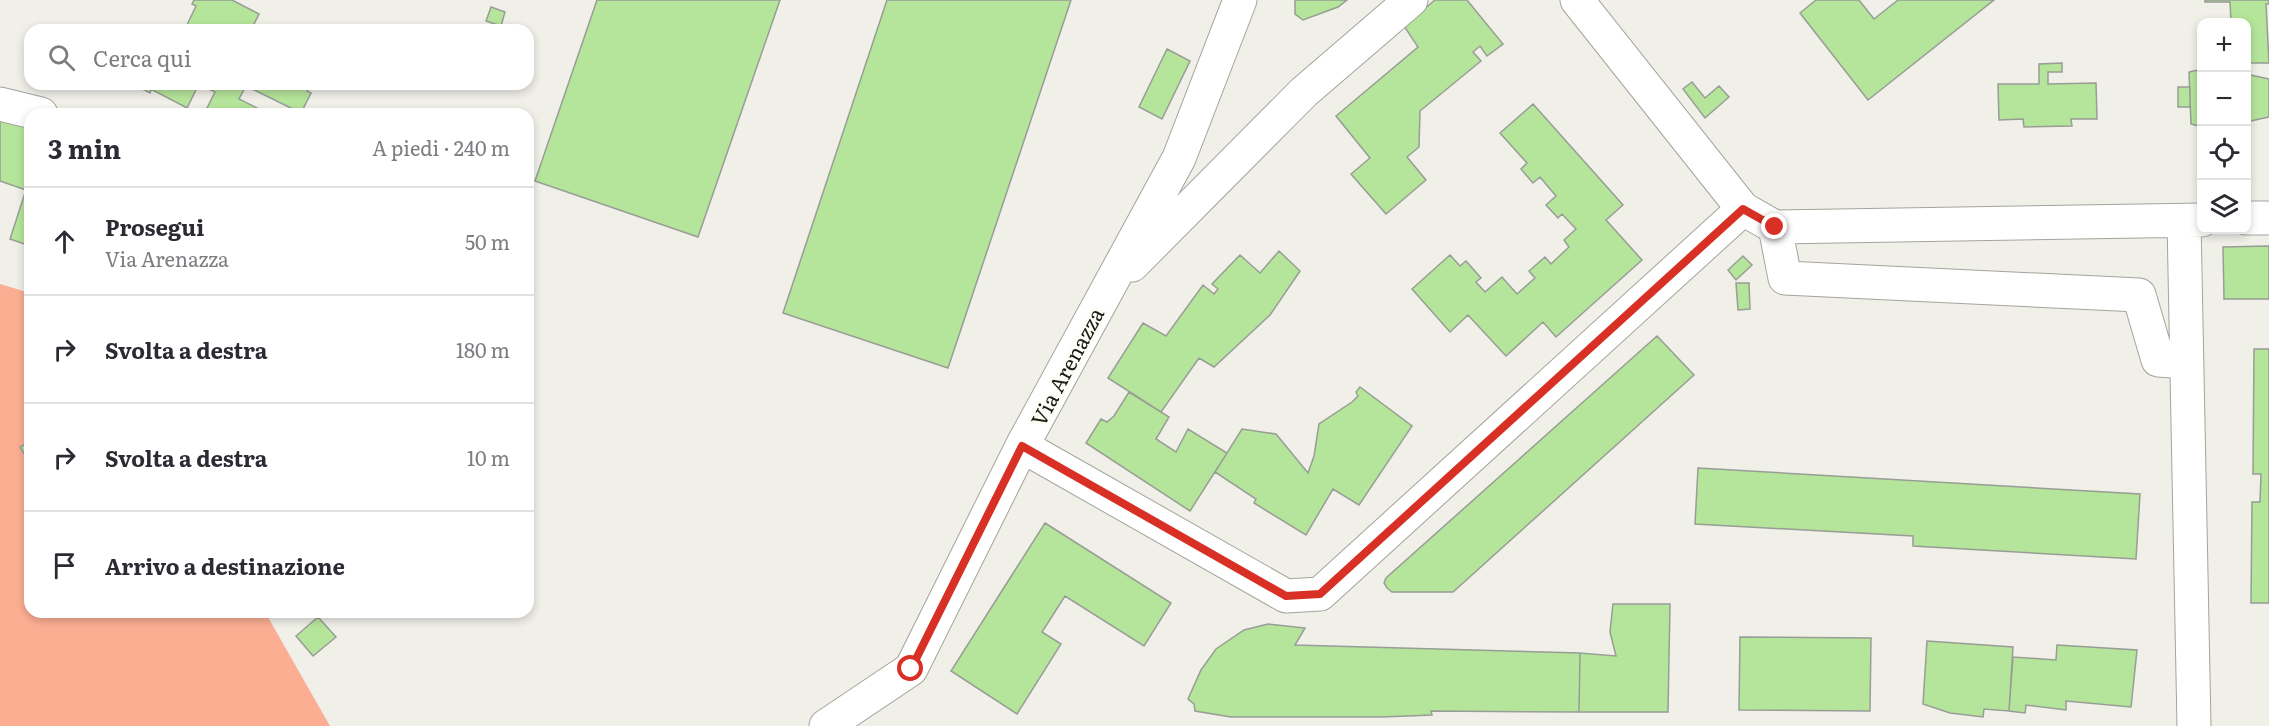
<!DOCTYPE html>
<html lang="it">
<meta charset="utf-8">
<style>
body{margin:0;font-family:Literata,serif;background:#f2f2f3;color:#2b2b33}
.controls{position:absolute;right:18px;top:18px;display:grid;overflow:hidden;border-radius:12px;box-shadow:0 3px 9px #0003}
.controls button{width:54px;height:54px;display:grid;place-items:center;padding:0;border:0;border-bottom:2px solid #e1e1e2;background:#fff;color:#2b2b33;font:30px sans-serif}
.stop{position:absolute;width:18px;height:18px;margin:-14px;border:4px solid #d93025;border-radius:50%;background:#fff}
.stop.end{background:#d93025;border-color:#fff;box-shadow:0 2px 6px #0008}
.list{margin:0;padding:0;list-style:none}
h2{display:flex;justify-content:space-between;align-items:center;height:78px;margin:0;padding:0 24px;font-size:26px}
h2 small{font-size:20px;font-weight:400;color:#7c7c81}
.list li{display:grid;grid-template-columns:39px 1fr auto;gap:18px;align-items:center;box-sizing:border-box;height:108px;padding:0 24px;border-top:2px solid #e1e1e2}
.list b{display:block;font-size:22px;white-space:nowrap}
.list p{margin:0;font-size:20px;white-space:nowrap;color:#7c7c81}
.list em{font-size:20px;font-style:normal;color:#7c7c81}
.icon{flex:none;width:33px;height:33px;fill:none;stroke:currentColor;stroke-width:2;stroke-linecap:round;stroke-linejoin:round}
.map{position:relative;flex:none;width:2269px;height:726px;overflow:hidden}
.search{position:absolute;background:#fff;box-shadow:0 3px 9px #0003;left:24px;top:24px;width:510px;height:66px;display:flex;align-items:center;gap:15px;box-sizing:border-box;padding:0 21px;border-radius:18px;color:#7c7c81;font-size:22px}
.panel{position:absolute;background:#fff;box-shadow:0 3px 9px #0003;left:24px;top:108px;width:510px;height:510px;border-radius:18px}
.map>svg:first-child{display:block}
.green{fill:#fcae93}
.building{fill:#b5e59a;stroke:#989d96;stroke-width:1.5}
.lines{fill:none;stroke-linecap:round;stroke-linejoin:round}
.minor-casing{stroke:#a4a49c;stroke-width:35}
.minor{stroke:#fff;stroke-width:33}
.route{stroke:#d93025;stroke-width:8}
.labels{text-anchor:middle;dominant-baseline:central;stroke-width:6;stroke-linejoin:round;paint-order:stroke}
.street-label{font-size:21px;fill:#191916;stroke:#fdfdf5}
</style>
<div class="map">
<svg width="2269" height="726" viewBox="0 0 2269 726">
<rect width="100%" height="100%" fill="#f0efe8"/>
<path class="green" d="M0 284 30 293V612H265L330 726H0Z"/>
<path class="building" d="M194 0H232L259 14 251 30H193L186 27 196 6 192 4Z
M597 0H780L698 237 535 181Z
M887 0H1071L948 368 783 313Z
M1295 0H1347L1338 7 1303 20 1295 14Z
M1435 0H1467L1503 44 1487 56 1480 46 1473 52 1481 61 1420 111 1419 147 1407 157 1426 180 1386 214 1351 174 1370 158 1336 116 1418 47 1404 26Z
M1816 0H1859L1874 19 1898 0H1994L1868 100 1800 13Z
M2205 0H2269V4H2266L2269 63H2246V22H2231L2230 2H2205Z
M491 7 505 12 501 26 486 21Z
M1167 49 1190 61 1162 119 1139 107Z
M2062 63V72H2048V84L2096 83 2097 119H2071L2072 126 2024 127 2023 119 1999 120 1998 84H2039V64Z
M2202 69V127L2191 124 2189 72Z
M2246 74 2269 79V117L2246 122Z
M1692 82 1705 98 1719 86 1729 97 1705 118 1683 89Z
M133 84H311L307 91 311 93 301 113 246 86 239 99 269 114H204L215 92 199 84 187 108 151 89 150 93Z
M2178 87H2190V107H2178Z
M1533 104 1623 205 1606 220 1642 260 1556 337 1543 322 1506 356 1468 315 1450 332 1412 289 1450 255 1460 266 1466 261 1481 278 1476 282 1485 292 1502 277 1517 294 1535 278 1529 271 1545 257 1551 264 1569 247 1564 240 1576 229 1562 214 1558 218 1546 205 1556 196 1540 177 1533 183 1521 169 1527 163 1500 133Z
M0 119 30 128V246L10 239 26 190 0 181Z
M2269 246V299H2224L2223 247Z
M1279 251 1300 271 1270 315 1214 367 1199 358 1161 412 1108 378 1143 323 1166 336 1203 285 1214 294 1218 289 1212 284 1240 255 1260 273Z
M1743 256 1752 265 1736 280 1728 270Z
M1736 283H1749L1750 309 1738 310Z
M1657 336 1694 375 1453 592H1392L1387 588 1384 583 1386 578Z
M2254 349H2269V603H2251L2252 502H2260L2261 474H2253Z
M1360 387 1412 426 1359 505 1333 489 1306 535 1254 503 1256 499 1215 472 1242 429 1276 434 1308 473 1314 456 1319 424 1352 402 1358 396 1356 392Z
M1129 392 1169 417 1156 439 1176 452 1188 429 1227 453 1190 511 1086 443 1101 419 1107 422 1114 416Z
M30 442V463L20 447Z
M1698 468 2140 494 2136 559 1913 546V536L1695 524Z
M1045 523 1171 603 1144 646 1065 596 1042 632 1061 644 1017 714 951 671Z
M1613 604H1670L1668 712H1579L1580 653 1616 656 1610 632Z
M318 617 336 637 313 656 296 636Z
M1268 624 1305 628 1295 645 1580 653 1579 712 1431 711 1432 715 1382 717H1231L1195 711 1194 704 1188 699 1201 670 1216 649 1244 630Z
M1740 637 1871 638 1870 711 1739 710Z
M1927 641 2013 647 2009 711 1984 709 1983 717 1950 713 1923 704Z
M2057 645 2137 650 2131 707 2066 701V710L2026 705 2025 713 2009 711 2013 657 2056 660Z"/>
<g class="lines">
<g class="minor-casing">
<path id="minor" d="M1577 0 1743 209 1775 227 2202 220
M0 104 41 114
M2246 218H2269
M2184 221 2194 726
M1775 227 1785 278 2139 295 2158 360 2187 362
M1132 265 1304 92 1411 0
M1022 446 1286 596 1320 594 1743 209
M826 726 911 669 1022 446 1179 158 1240 0"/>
</g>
<use href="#minor" class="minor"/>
</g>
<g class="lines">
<path class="route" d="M911 669 1022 446 1286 596 1320 594 1743 209 1775 227"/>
</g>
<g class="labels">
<g class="street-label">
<text transform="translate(1066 366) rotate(-62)">Via Arenazza</text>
</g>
</g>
</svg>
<div class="controls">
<button>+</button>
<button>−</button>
<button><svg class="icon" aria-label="locate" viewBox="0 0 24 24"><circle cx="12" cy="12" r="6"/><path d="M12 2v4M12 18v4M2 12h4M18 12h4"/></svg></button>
<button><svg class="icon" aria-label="layers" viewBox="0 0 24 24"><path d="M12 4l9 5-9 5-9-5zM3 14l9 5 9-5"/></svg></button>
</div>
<div class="stop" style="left:911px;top:669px"></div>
<div class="stop end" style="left:1775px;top:227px"></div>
<div class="search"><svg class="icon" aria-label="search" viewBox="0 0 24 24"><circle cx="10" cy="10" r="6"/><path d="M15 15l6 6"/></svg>Cerca qui</div>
<section class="panel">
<h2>3 min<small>A piedi · 240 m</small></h2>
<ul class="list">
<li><svg class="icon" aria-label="ahead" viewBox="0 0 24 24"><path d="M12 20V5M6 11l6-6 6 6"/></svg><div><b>Prosegui</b><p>Via Arenazza</p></div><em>50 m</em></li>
<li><svg class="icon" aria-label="right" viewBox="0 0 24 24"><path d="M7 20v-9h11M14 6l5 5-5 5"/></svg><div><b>Svolta a destra</b></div><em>180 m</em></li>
<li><svg class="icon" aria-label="right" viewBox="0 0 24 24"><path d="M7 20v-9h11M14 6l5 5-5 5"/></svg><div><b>Svolta a destra</b></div><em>10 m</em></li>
<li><svg class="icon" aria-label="arrive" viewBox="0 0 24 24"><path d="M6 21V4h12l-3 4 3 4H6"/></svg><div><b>Arrivo a destinazione</b></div></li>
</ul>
</section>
</div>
